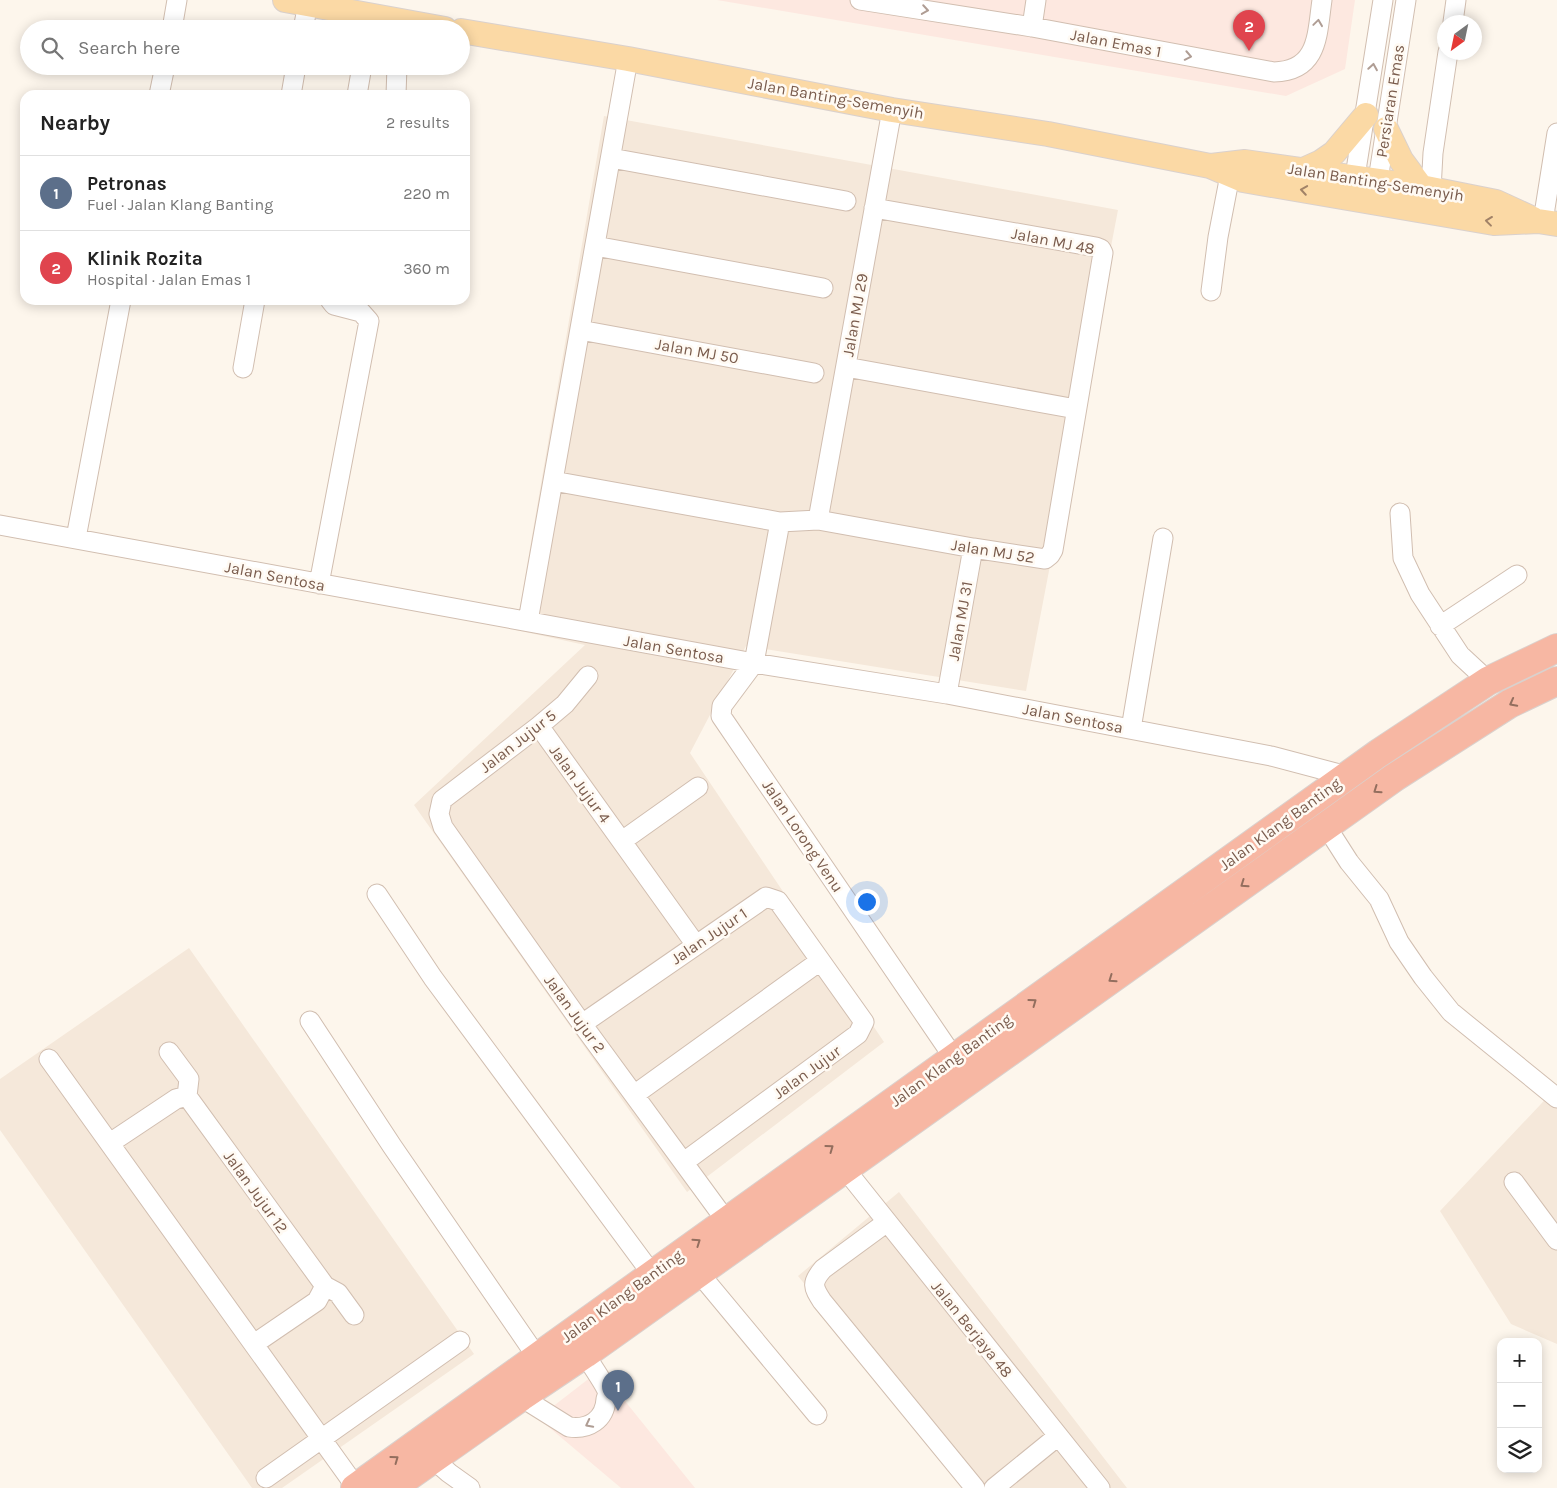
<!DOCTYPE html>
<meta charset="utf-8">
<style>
body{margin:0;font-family:Karla,sans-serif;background:#f6f6f6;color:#222}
.controls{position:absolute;right:15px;bottom:15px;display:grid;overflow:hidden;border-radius:10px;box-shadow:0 2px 12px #0003}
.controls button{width:45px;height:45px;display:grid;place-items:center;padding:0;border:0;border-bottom:1px solid #e0e0e0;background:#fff;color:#222;font:25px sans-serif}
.compass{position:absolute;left:1437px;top:15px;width:45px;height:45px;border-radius:50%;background:#fff;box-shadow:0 2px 12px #0003;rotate:213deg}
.you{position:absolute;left:866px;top:901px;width:18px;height:18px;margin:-12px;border:4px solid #fff;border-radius:50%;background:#1a73e8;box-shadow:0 0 0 8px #1a73e833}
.badge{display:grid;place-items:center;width:32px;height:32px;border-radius:50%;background:#e76f51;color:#fff;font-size:16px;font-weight:700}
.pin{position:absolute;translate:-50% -41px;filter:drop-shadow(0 1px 2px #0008)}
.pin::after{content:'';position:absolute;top:26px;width:18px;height:15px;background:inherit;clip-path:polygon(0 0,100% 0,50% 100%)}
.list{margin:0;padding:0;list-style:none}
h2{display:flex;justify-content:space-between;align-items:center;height:65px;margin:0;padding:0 20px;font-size:21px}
h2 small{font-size:16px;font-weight:400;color:#767676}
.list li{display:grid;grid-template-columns:32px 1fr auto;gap:15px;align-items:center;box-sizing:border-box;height:75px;padding:0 20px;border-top:1px solid #e0e0e0}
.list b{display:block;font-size:19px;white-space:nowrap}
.list p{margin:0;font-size:16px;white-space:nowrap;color:#767676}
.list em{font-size:16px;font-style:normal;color:#767676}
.icon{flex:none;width:28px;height:28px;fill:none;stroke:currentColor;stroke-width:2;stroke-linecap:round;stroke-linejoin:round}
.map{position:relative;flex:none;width:1557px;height:1488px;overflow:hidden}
.search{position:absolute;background:#fff;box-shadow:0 2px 12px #0003;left:20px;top:20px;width:450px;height:55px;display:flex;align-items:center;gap:12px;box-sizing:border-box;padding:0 18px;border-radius:28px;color:#767676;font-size:19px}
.panel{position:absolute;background:#fff;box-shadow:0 2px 12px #0003;left:20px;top:90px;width:450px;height:215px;border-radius:15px}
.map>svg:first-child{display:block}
.residential{fill:#f5e8da}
.commercial{fill:#fde8e0}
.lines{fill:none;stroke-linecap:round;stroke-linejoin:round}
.minor-casing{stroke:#d1beb0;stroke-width:21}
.major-casing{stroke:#dad1cd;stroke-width:26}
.highway-casing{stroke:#dad1cd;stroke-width:30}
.minor{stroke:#fff;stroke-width:19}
.major{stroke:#fbd9a5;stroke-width:24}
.highway{stroke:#f7b7a3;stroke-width:28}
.oneway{stroke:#af9d94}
.oneway2{stroke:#a18267}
.oneway3{stroke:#936e5e}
.labels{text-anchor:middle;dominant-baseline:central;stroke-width:5;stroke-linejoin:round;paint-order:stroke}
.street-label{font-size:16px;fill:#7a5c4d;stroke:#fffaf3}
</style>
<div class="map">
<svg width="1557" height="1488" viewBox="0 0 1557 1488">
<rect width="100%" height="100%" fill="#fdf6ec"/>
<path class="residential" d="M604 116 1118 210 1026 691 746 646 690 753 884 1042 687 1192 414 805 585 645 516 630Z
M189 948 474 1354 282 1488H252L0 1130V1079Z
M1557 1087V1344L1511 1324 1440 1211Z
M899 1192 1127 1488H971L798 1276Z"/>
<path class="commercial" d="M717 0H1355L1345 69 1286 96Z
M600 1370 695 1488H621L538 1418Z"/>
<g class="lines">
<g class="minor-casing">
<path id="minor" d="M860 0 1032 27 1274 72C1319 71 1317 34 1322 0
M1453 22 1456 0
M1032 27 1036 0
M172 29 177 0
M303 29 308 4
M159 95 165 66
M291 95 296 66
M357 95 362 66
M396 95 397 66
M611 158 846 201
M1353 189 1383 0
M1431 190 1433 153 1448 52
M1376 193 1406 0
M1543 221 1557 133
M595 246 823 288
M1211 291 1218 237 1230 175
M580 330 814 373
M846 367 1076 409
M243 368 255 300
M553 481 780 522 818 520 973 548 1045 559 1050 555 1053 550 1103 253 1101 249 1096 247 874 208
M1400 513 1403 558 1420 594 1460 655 1488 681
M818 520 892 110
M780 522 754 663 722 706 721 716 954 1058
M0 525 754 663 947 694 1271 756 1347 776
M76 538 121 300
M319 584 369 321 361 312 334 305 330 300
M528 621 628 59
M1440 626 1517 575
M588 676 565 704 539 726 442 800 439 814 443 827 582 1024 727 1222
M947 694 973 548
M539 726 696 945
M1131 729 1163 538
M1326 826 1349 862 1379 899 1399 942 1423 977 1451 1012 1557 1098
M622 841 698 787
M377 894 433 978 652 1274
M310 1021 392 1146 537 1357
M582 1024 766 897 778 901 864 1022 858 1034 684 1162
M169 1052 189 1079 187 1096
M49 1059 356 1487
M634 1095 820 961
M110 1143 176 1099 187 1096 325 1286 317 1301 254 1344
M845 1169 1100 1488
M1514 1182 1557 1240
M887 1222 823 1269C811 1283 813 1287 822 1301L975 1488
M699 1273 817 1415
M325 1286 338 1293 354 1315
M521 1397 569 1427C588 1430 605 1420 606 1399 607 1396 608 1394 607 1391 605 1384 589 1362 585 1354
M433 1459 449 1473 470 1488
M266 1478 460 1341
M994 1488 1058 1436"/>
</g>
<g class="major-casing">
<path id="major" d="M285 0 445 29
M461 31 628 59 892 110 1048 134 1210 166 1243 180 1494 223 1538 221 1557 224
M1386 129 1401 160 1421 187
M1211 166 1245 162 1421 187 1496 202 1533 219
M1301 171 1321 162 1334 153 1366 115"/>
</g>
<g class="highway-casing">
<path id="highway" d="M355 1488 1379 753 1488 681 1557 648
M392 1488 521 1397 585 1354 1395 777 1509 704 1557 681"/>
</g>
<use href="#minor" class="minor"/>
<use href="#major" class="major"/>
<use href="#highway" class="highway"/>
</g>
<defs><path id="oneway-chevron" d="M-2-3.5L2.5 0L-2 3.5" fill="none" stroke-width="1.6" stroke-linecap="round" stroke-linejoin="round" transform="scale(1.25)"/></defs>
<g class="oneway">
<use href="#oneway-chevron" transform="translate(925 10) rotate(9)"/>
<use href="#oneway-chevron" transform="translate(1318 23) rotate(-82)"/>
<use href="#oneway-chevron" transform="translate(1188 56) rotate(11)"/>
<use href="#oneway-chevron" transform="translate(1373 67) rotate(-81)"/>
<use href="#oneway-chevron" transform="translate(589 1424) rotate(153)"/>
</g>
<g class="oneway2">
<use href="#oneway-chevron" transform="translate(1304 190) rotate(-171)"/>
<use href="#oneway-chevron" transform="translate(1489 221) rotate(-173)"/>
</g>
<g class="oneway3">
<use href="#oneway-chevron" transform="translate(1513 703) rotate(152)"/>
<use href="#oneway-chevron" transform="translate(1377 790) rotate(145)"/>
<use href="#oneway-chevron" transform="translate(1244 884) rotate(145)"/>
<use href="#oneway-chevron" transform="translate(1112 979) rotate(145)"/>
<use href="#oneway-chevron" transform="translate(1033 1002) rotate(-36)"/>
<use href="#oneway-chevron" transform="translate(830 1148) rotate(-36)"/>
<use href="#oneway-chevron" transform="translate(697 1242) rotate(-35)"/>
<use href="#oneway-chevron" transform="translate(395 1459) rotate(-36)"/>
</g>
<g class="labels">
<g class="street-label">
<text transform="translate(1116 43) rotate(11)">Jalan Emas 1</text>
<text transform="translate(836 98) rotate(10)">Jalan Banting-Semenyih</text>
<text transform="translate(1390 101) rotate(-81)">Persiaran Emas</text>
<text transform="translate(1376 182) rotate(9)">Jalan Banting-Semenyih</text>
<text transform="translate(1053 241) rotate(11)">Jalan MJ 48</text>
<text transform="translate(855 315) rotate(-80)">Jalan MJ 29</text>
<text transform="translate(697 351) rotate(10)">Jalan MJ 50</text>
<text transform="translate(993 551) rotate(9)">Jalan MJ 52</text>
<text transform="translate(275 576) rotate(11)">Jalan Sentosa</text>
<text transform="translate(960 621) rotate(-80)">Jalan MJ 31</text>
<text transform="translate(674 649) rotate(10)">Jalan Sentosa</text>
<text transform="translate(1073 718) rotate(11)">Jalan Sentosa</text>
<text transform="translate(518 741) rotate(-38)">Jalan Jujur 5</text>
<text transform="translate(580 784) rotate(54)">Jalan Jujur 4</text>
<text transform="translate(1280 824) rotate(-36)">Jalan Klang Banting</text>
<text transform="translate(803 836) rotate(56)">Jalan Lorong Venu</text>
<text transform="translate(709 936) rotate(-34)">Jalan Jujur 1</text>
<text transform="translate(575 1014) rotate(54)">Jalan Jujur 2</text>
<text transform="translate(951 1060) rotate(-36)">Jalan Klang Banting</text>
<text transform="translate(807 1072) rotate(-36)">Jalan Jujur</text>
<text transform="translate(256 1192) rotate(54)">Jalan Jujur 12</text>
<text transform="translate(622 1296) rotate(-36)">Jalan Klang Banting</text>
<text transform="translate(972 1329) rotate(51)">Jalan Berjaya 48</text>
</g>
</g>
</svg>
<div class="controls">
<button>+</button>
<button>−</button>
<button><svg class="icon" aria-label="layers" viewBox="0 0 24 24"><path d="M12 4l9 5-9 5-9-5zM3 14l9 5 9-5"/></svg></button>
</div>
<svg class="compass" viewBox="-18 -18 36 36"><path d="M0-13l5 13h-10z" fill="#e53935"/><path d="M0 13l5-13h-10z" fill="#767676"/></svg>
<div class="you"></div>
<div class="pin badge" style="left:618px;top:1411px;background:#5c6f8a">1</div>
<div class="pin badge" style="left:1249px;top:51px;background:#e0444e">2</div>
<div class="search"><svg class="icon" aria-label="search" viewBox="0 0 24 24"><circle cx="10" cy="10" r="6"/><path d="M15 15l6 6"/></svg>Search here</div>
<section class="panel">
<h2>Nearby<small>2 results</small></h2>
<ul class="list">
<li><span class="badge" style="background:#5c6f8a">1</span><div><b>Petronas</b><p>Fuel · Jalan Klang Banting</p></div><em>220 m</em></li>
<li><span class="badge" style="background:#e0444e">2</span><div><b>Klinik Rozita</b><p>Hospital · Jalan Emas 1</p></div><em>360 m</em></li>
</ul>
</section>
</div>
